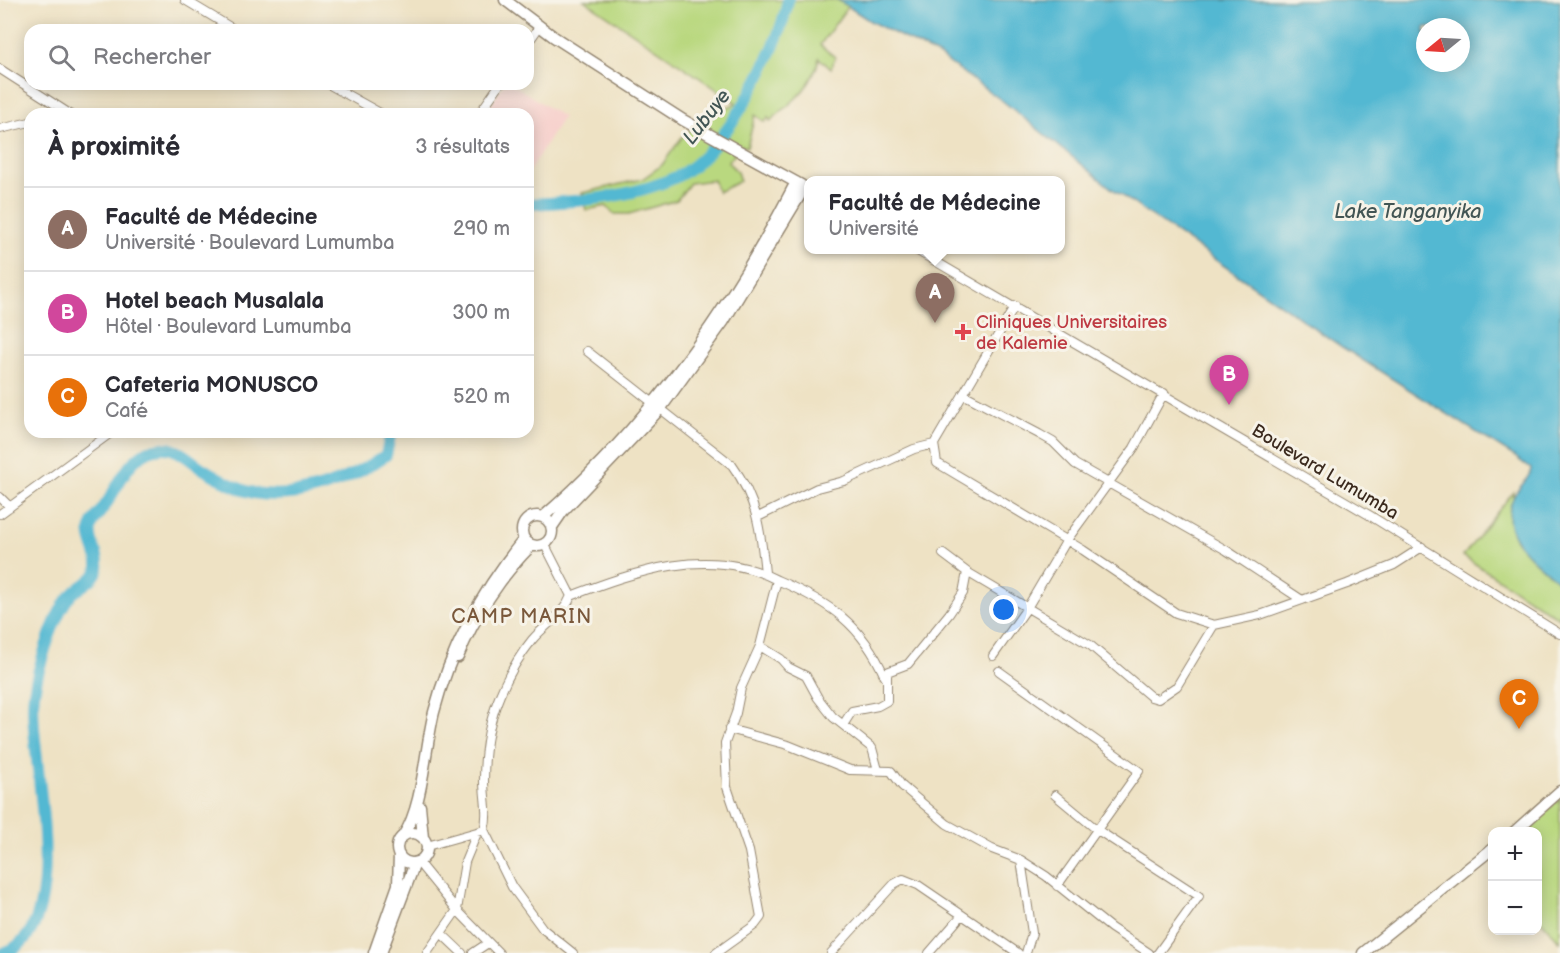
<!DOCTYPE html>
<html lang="fr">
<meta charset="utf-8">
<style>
body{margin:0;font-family:"Balsamiq Sans",sans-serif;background:#f7f7f7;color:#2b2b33}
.controls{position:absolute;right:18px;bottom:18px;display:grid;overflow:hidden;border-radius:12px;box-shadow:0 3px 15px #0003}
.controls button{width:54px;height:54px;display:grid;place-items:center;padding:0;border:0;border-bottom:2px solid #e1e1e2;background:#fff;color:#2b2b33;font:30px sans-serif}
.compass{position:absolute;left:1416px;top:18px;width:54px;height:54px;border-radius:50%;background:#fff;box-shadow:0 3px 15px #0003;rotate:252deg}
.you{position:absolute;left:1004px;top:610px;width:21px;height:21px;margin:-15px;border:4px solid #fff;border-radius:50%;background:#1a73e8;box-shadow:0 0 0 9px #1a73e833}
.badge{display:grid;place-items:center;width:39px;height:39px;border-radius:50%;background:#d1495b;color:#fff;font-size:20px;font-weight:700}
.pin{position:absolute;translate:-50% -50px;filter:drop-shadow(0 2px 3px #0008)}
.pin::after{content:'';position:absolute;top:32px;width:21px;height:18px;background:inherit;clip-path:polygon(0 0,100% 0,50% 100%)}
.popup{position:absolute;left:804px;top:176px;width:261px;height:78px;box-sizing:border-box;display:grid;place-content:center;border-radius:12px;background:#fff;filter:drop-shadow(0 2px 4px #0005);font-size:20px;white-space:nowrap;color:#7c7c81}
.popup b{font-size:22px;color:#2b2b33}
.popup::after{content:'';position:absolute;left:50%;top:100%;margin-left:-12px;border:12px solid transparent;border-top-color:#fff}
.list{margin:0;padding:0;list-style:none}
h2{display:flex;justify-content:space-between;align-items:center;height:78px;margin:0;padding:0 24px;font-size:26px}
h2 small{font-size:20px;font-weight:400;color:#7c7c81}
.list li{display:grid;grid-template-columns:39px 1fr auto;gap:18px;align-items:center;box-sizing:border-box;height:84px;padding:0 24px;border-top:2px solid #e1e1e2}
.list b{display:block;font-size:22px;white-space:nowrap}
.list p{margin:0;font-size:20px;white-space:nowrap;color:#7c7c81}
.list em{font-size:20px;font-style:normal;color:#7c7c81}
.icon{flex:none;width:33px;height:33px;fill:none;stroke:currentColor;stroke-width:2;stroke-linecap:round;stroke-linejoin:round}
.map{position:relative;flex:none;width:1560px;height:953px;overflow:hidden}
.search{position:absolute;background:#fff;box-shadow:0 3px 15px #0003;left:24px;top:24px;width:510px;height:66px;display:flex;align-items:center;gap:15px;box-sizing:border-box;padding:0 21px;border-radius:18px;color:#7c7c81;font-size:22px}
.panel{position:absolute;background:#fff;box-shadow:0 3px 15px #0003;left:24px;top:108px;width:510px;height:330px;border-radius:18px}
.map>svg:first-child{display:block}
.built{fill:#f7d0cc}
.green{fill:#b9d87f;stroke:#7a814e;stroke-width:1.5}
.water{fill:#53b8d2;stroke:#477178;stroke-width:1.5;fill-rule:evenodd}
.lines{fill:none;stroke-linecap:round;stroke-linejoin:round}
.river{stroke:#53b8d2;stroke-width:12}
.street-casing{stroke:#948671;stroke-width:10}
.secondary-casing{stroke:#948671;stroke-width:13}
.street{stroke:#fff;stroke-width:8}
.secondary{stroke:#fff;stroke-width:10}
.health-dot{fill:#e0444e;stroke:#f7f3e8;stroke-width:2}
.labels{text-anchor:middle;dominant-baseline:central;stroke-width:6;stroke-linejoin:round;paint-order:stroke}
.health-label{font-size:18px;fill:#be3a42;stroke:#f7f3e8;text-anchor:start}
.street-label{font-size:18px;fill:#3b2a1e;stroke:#f7f3e8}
.water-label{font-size:20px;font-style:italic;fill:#425554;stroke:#f7f3e8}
.neighbourhood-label{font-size:20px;letter-spacing:1.5px;fill:#7a583b;stroke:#f7f3e8}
</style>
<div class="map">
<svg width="1560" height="953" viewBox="0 0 1560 953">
<rect width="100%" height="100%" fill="#f7f3e8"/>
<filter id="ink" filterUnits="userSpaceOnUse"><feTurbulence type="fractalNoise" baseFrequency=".0167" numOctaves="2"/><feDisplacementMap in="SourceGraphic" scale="12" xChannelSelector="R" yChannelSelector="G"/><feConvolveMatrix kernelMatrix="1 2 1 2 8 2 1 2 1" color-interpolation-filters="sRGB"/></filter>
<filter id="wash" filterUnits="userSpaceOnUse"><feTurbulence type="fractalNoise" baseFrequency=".008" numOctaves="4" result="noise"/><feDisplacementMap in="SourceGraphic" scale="24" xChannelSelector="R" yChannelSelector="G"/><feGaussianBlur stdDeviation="1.35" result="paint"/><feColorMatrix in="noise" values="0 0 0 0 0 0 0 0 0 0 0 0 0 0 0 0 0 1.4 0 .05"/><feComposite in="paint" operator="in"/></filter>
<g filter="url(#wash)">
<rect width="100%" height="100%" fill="#eee2c4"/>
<path class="built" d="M504 84H512L563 117 528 173V114H485Z"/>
<path class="green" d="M584 0H838L848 6 820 45 835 57 831 69 819 58C813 88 792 102 770 121L768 117 765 122 755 115 747 147 742 146 728 162 737 172 740 181 718 192 713 180 690 183 677 200 629 214H614L606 206 586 210 582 193 642 179 662 165 682 137 704 120 736 103 727 96 723 101 725 95Z
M1513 492 1515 539 1532 559 1560 583V619L1463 556Z
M1560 798V942L1538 917V832L1524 831Z"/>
<path class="water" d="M838 0H1560V583C1534 560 1495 535 1514 496 1518 487 1530 479 1531 469L1514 456 1342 347 1111 188 1004 102 938 55 870 21ZM1425 27H1461V63H1425Z"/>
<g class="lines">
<path class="river" d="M528 204C576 202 632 198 676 177 725 154 779 51 788 0
M4 953C79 928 26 752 34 693 38 668 54 614 70 596 78 587 97 580 98 567 100 552 85 538 93 523 96 516 102 511 106 504 120 484 131 450 161 448 178 446 191 462 205 470 219 478 237 490 254 493 300 501 349 481 386 455L391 432"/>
</g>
</g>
<g filter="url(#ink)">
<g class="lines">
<g class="street-casing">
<path id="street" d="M185 0 235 30
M528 43 539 27
M0 69 70 114
M328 84 382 114
M479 114 500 84
M0 129 30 122
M916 250 1369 515 1560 634
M1015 306 934 444 937 463 1083 550 1176 613 1214 625 1260 615 1347 584 1394 565 1422 547
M587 351 732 465C757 499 761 532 765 573
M963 394 1039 434 1053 442 1075 464 1226 550 1302 600
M0 497 10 507
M0 514 112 432
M758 517 817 488 844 481 914 449 934 444
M967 572 1090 645 1151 697 1158 699 1177 686 1214 625
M777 580C829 602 862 624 885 677
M571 596C636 571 710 545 777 580L760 646 741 688 736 713 725 743 727 787 749 851 761 917 755 925 716 953
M760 646 781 659 788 667 806 676 818 698 833 717 872 748 878 770
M993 656 1027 608 1067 540 1134 448 1164 393
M999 671 1139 771 1057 886
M843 725 852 711 878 706 887 701V672L908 664 949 614 963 593 967 572 943 554
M729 729 788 745 850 770 891 771 902 786 947 824 992 849 1021 860 1032 933 1026 953
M1055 795 1096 829 1199 896 1158 953
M484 830 512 887 543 929 573 953
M427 846 484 830C489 814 484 798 484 781 484 753 489 721 500 695 508 676 519 656 532 640 544 625 564 615 571 596L545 545
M1021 860 1046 876 1111 928 1149 953
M418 862 457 910 499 953
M442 934 462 953
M427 953 457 910 465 862 477 833
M473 953 488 943
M831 953 894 884 903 879 918 885 1018 953
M929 953 962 915"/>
</g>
<g class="secondary-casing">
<path id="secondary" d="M505 0 554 37 683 120 801 185
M522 531a15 15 0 1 1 30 0a15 15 0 1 1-30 0Z
M543 517C649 425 732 307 796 182
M552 527 563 511 661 408 724 321 805 187
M458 657C474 617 501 576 531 546
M420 806 423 838
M1514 832 1560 791
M397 848a15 15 0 1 1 30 0a15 15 0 1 1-30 0Z
M403 836C423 808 425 747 434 712 451 647 482 591 524 539
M374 953 398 885 399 855
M381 953 415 863
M1363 953 1492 849"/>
</g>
<use href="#street" class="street"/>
<use href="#secondary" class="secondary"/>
</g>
</g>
<path class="health-dot" d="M960 323h6v6h6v6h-6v6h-6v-6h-6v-6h6z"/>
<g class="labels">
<g class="health-label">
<text x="976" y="322">Cliniques Universitaires<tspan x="976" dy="21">de Kalemie</tspan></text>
</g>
<g class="street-label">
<text transform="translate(1325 472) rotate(31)">Boulevard Lumumba</text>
</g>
<g class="water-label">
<text transform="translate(707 117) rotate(-52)">Lubuye</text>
<text x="1408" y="212">Lake Tanganyika</text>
</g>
<g class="neighbourhood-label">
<text x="522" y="617">CAMP MARIN</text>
</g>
</g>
</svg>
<div class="controls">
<button>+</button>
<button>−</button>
</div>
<svg class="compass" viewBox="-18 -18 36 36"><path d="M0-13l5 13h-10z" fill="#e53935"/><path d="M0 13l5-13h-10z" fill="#7c7c81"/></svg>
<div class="you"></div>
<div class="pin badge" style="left:935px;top:323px;background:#8d6e63">A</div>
<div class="popup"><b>Faculté de Médecine</b>Université</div>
<div class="pin badge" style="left:1229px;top:405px;background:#d1479c">B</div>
<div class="pin badge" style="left:1519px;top:729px;background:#e8710a">C</div>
<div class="search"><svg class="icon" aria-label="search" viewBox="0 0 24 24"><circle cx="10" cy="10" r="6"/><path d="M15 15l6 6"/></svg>Rechercher</div>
<section class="panel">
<h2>À proximité<small>3 résultats</small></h2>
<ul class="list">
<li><span class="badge" style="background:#8d6e63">A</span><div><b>Faculté de Médecine</b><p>Université · Boulevard Lumumba</p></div><em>290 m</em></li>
<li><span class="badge" style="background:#d1479c">B</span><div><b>Hotel beach Musalala</b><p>Hôtel · Boulevard Lumumba</p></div><em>300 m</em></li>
<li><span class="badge" style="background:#e8710a">C</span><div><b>Cafeteria MONUSCO</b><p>Café</p></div><em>520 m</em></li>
</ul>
</section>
</div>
